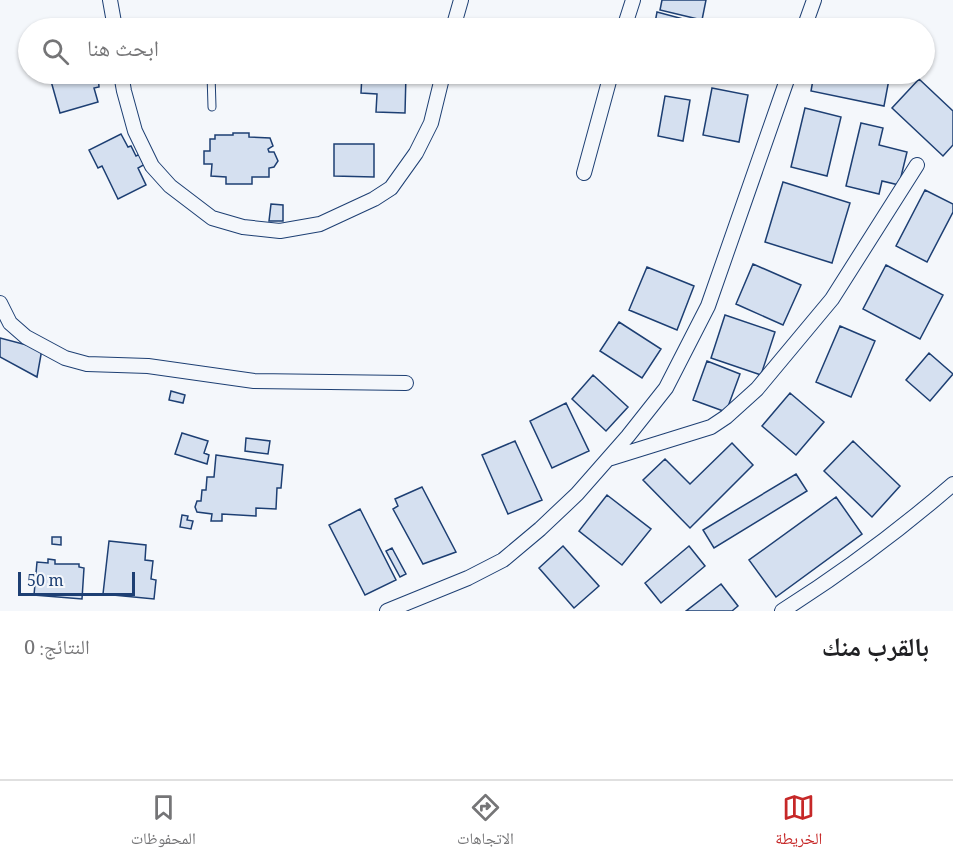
<!DOCTYPE html>
<html lang="ar">
<meta charset="utf-8">
<style>
body{margin:0;font-family:Georgia,"Noto Naskh Arabic",serif;background:#f6f6f6;color:#202124;direction:rtl}
.scale{position:absolute;left:18px;bottom:15px;width:117px;box-sizing:border-box;padding-left:6px;border:3px solid #1d3f73;border-top:0;font-size:16px;line-height:21px;white-space:nowrap;color:#1d3f73;-webkit-text-stroke:4px #f4f7fb;paint-order:stroke}
.list{margin:0;padding:0;list-style:none}
h2{display:flex;justify-content:space-between;align-items:center;height:78px;margin:0;padding:0 24px;font-size:26px}
h2 small{font-size:20px;font-weight:400;color:#757577}
.icon{flex:none;width:33px;height:33px;fill:none;stroke:currentColor;stroke-width:2;stroke-linecap:round;stroke-linejoin:round}
.map{position:relative;flex:none;width:953px;height:611px;overflow:hidden;direction:ltr}
.search{position:absolute;background:#fff;box-shadow:0 2px 4px #0004;left:18px;right:18px;top:18px;height:66px;display:flex;align-items:center;gap:15px;box-sizing:border-box;padding:0 21px;border-radius:33px;color:#757577;font-size:22px}
.sheet{height:168px;background:#fff}
nav{display:flex;justify-content:space-around;align-items:center;box-sizing:border-box;height:84px;border-top:2px solid #e0e0e0;background:#fff;font-size:16px;color:#757577}
nav a{display:grid;justify-items:center;gap:3px}
nav .on{color:#c62828}
.map>svg:first-child{display:block}
.building{fill:#d5e0f0;stroke:#1d3f73;stroke-width:1.5}
.lines{fill:none;stroke-linecap:round;stroke-linejoin:round}
.service-casing{stroke:#1d3f73;stroke-width:9}
.minor-casing{stroke:#1d3f73;stroke-width:16}
.service{stroke:#f4f7fb;stroke-width:7}
.minor{stroke:#f4f7fb;stroke-width:14}
</style>
<div class="map">
<svg width="953" height="611" viewBox="0 0 953 611">
<rect width="100%" height="100%" fill="#f4f7fb"/>
<path class="building" d="M662 0H706L702 20 660 10Z
M657 12 702 24 701 28H654Z
M49 74H98L99 87 94 88 98 102 60 113Z
M362 74H406L405 113 376 112 377 94 361 93Z
M649 74H690L688 83Z
M814 74H890L884 106 811 91Z
M919 79 953 111V145L943 156 892 108Z
M712 88 748 95 739 142 703 135Z
M665 96 690 100 683 141 658 136Z
M805 108 841 117 827 176 791 167Z
M861 123 883 128 879 145 907 152 899 185 882 181 879 194 846 186Z
M233 133H249V137L270 138 273 146 268 149 269 152H274L278 161 274 167 269 168V177H252V184H226V177L211 176 212 164H204V151H210V139H215V135H233Z
M121 134 128 147 131 146 136 156 142 153 147 163 138 168 146 185 118 199 102 166 98 168 89 150Z
M334 144H374V177L334 176Z
M783 182 850 203 832 263 765 242Z
M925 190 953 204V212L927 262 896 246Z
M271 204 283 205V221H269Z
M753 264 801 285 783 325 736 304Z
M886 265 943 295 920 339 863 309Z
M647 267 694 286 677 330 629 310Z
M725 315 775 332 761 375 711 358Z
M619 322 661 349 642 378 600 351Z
M840 326 875 341 851 397 816 382Z
M0 338 42 349 37 377 0 357Z
M929 353 953 374 930 401 906 380Z
M707 361 740 374 726 412 693 400Z
M593 375 628 407 606 431 572 399Z
M171 391 185 395 183 403 169 400Z
M790 393 824 422 796 455 762 426Z
M566 403 589 451 552 468 530 421Z
M182 433 208 441 204 453 209 455 207 464 175 454Z
M246 438 270 441 268 454 245 451Z
M515 441 542 500 508 514 482 455Z
M853 441 900 486 872 517 824 471Z
M732 443 753 465 690 528 643 480 665 459 690 484Z
M216 455 283 465 281 488H277L276 509 256 508V516L222 514V521H211L212 514 197 512 195 507 197 501H201L202 490H206L207 477H214Z
M796 474 807 491 714 548 703 530Z
M422 487 456 552 423 564 393 509 398 506 395 499Z
M607 495 651 529 622 565 579 531Z
M836 497 862 534 776 597 749 560Z
M360 509 396 580 365 595 329 525Z
M182 515 188 516 187 520 193 521 191 529 180 527Z
M52 537H61V545L52 544Z
M109 541 146 545 145 560 153 561 151 579 156 580 154 599 103 594Z
M563 546 599 586 574 608 539 568Z
M689 546 705 566 661 603 645 583Z
M392 548 406 574 400 577 386 551Z
M48 559 55 560V564H79V567L84 568 82 599 34 595 37 562 48 563Z
M721 584 738 606 732 611H686Z"/>
<g class="lines">
<g class="service-casing">
<path id="service" d="M211 74 212 107"/>
</g>
<g class="minor-casing">
<path id="minor" d="M110 0 115 28
M122 28H235
M453 28 461 0
M624 28 633 0
M804 28 814 0
M121 74 124 91 135 131 152 166 170 186 212 218 243 227 280 231 320 224 374 199 391 188 416 153 431 123 443 74
M584 173 611 74
M0 303 10 323 26 337 65 358 87 364 148 366 254 381 406 383
M608 459 711 427 726 417 757 389 832 299 917 165
M387 611 468 578 503 560 540 529 577 494 628 436 666 388 708 306 789 74
M782 611C842 573 900 530 953 484"/>
</g>
<use href="#service" class="service"/>
<use href="#minor" class="minor"/>
</g>
</svg>
<div class="scale">50 m</div>
<div class="search"><svg class="icon" aria-label="search" viewBox="0 0 24 24"><circle cx="10" cy="10" r="6"/><path d="M15 15l6 6"/></svg>ابحث هنا</div>
</div>
<section class="sheet">
<h2>بالقرب منك<small>النتائج: 0</small></h2>
<ul class="list">
</ul>
</section>
<nav>
<a class="on"><svg class="icon" aria-label="map" viewBox="0 0 24 24"><path d="M3 6l6-2 6 2 6-2v14l-6 2-6-2-6 2zM9 4v14M15 6v14"/></svg>الخريطة</a>
<a><svg class="icon" aria-label="directions" viewBox="0 0 24 24"><path d="M12 3l9 9-9 9-9-9zM9 14v-3h6M13 9l2 2-2 2"/></svg>الاتجاهات</a>
<a><svg class="icon" aria-label="saved" viewBox="0 0 24 24"><path d="M7 4h10v16l-5-4-5 4z"/></svg>المحفوظات</a>
</nav>
